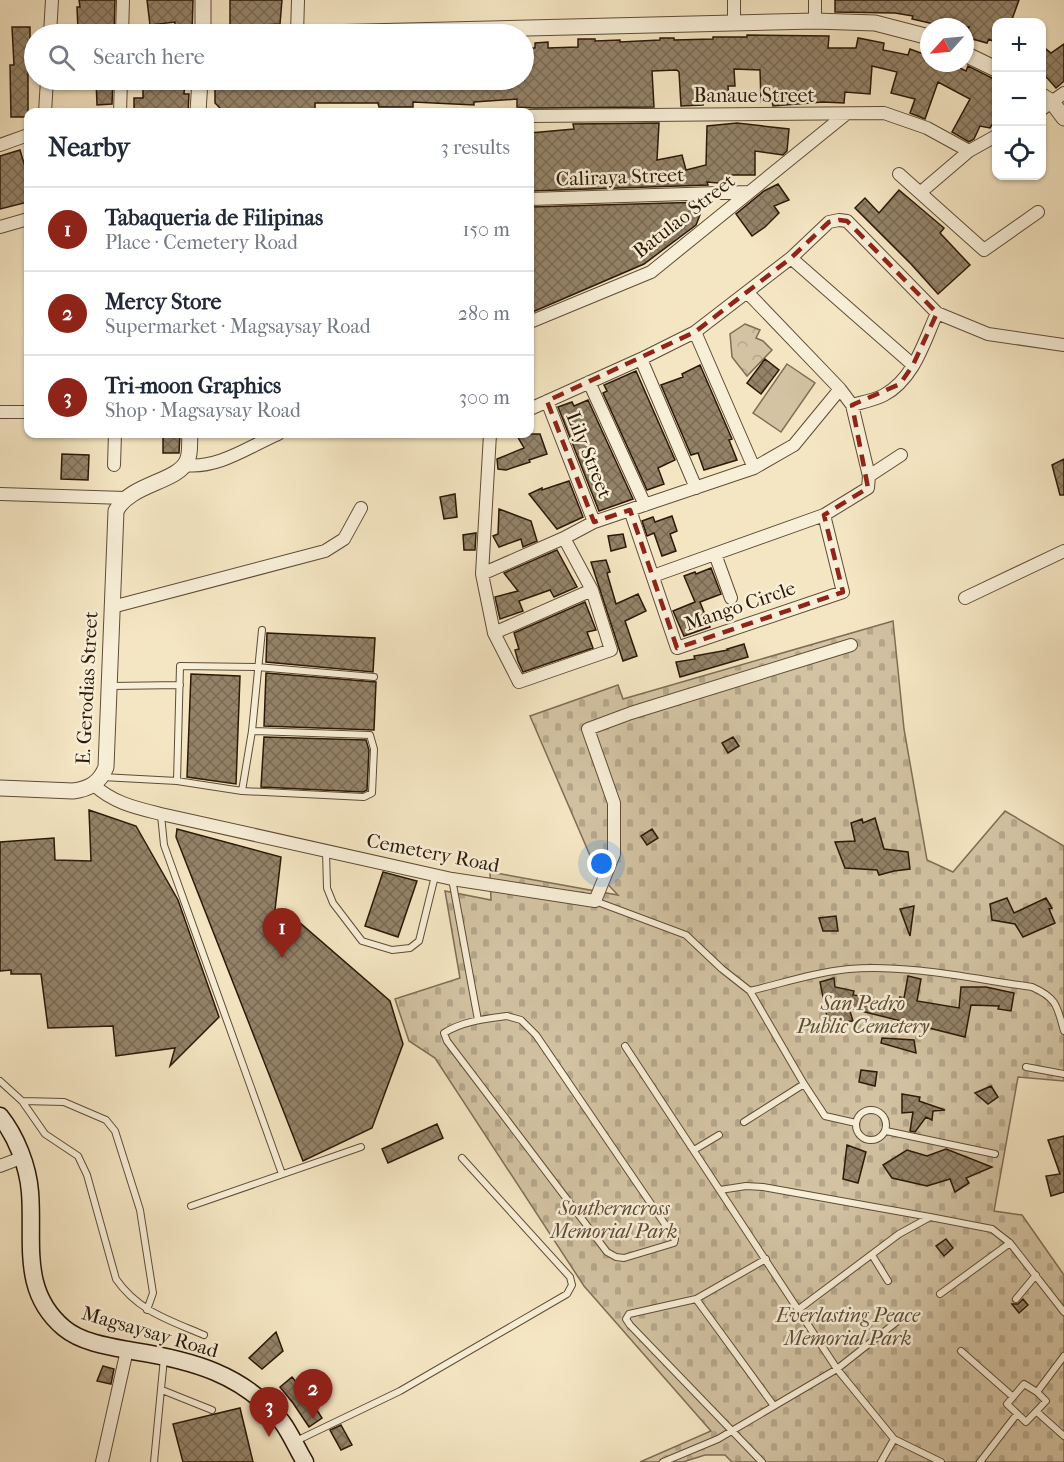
<!DOCTYPE html>
<meta charset="utf-8">
<style>
body{margin:0;font-family:"IM FELL French Canon",serif;background:#f2f2f3;color:#1f2937}
.controls{position:absolute;right:18px;top:18px;display:grid;overflow:hidden;border-radius:12px;box-shadow:0 2px 4px #0004}
.controls button{width:54px;height:54px;display:grid;place-items:center;padding:0;border:0;border-bottom:2px solid #e0e1e3;background:#fff;color:#1f2937;font:30px sans-serif}
.compass{position:absolute;left:920px;top:18px;width:54px;height:54px;border-radius:50%;background:#fff;box-shadow:0 2px 4px #0004;rotate:243deg}
.you{position:absolute;left:602px;top:864px;width:21px;height:21px;margin:-15px;border:4px solid #fff;border-radius:50%;background:#1a73e8;box-shadow:0 0 0 9px #1a73e833}
.badge{display:grid;place-items:center;width:39px;height:39px;border-radius:50%;background:#8f2418;color:#fff;font-size:20px;font-weight:700}
.pin{position:absolute;translate:-50% -50px;filter:drop-shadow(0 2px 3px #0008)}
.pin::after{content:'';position:absolute;top:32px;width:21px;height:18px;background:inherit;clip-path:polygon(0 0,100% 0,50% 100%)}
.list{margin:0;padding:0;list-style:none}
h2{display:flex;justify-content:space-between;align-items:center;height:78px;margin:0;padding:0 24px;font-size:26px}
h2 small{font-size:20px;font-weight:400;color:#747a83}
.list li{display:grid;grid-template-columns:39px 1fr auto;gap:18px;align-items:center;box-sizing:border-box;height:84px;padding:0 24px;border-top:2px solid #e0e1e3}
.list b{display:block;font-size:22px;white-space:nowrap}
.list p{margin:0;font-size:20px;white-space:nowrap;color:#747a83}
.list em{font-size:20px;font-style:normal;color:#747a83}
.icon{flex:none;width:33px;height:33px;fill:none;stroke:currentColor;stroke-width:2;stroke-linecap:round;stroke-linejoin:round}
.map{position:relative;flex:none;width:1064px;height:1462px;overflow:hidden}
.search{position:absolute;background:#fff;box-shadow:0 2px 4px #0004;left:24px;top:24px;width:510px;height:66px;display:flex;align-items:center;gap:15px;box-sizing:border-box;padding:0 21px;border-radius:33px;color:#747a83;font-size:22px}
.panel{position:absolute;background:#fff;box-shadow:0 2px 4px #0004;left:24px;top:108px;width:510px;height:330px;border-radius:12px}
.map>svg:first-child{display:block}
.green{fill:#d3c3a3;stroke:#7f6e55;stroke-width:1.5}
.cemetery{fill:url(#cemetery-stones);stroke:#7f6e55;stroke-width:1.5}
.park{fill:url(#park-crowns);stroke:#7f6e55;stroke-width:1.5}
.building{fill:url(#building-cross-hatch);stroke:#2b1807;stroke-width:1.5}
.lines{fill:none;stroke-linecap:round;stroke-linejoin:round}
.service-casing{stroke:#5e4c36;stroke-width:8}
.minor-casing{stroke:#5e4c36;stroke-width:14}
.tertiary-casing{stroke:#5e4c36;stroke-width:17}
.secondary-casing{stroke:#2b1807;stroke-width:19}
.service{stroke:#f8efd8;stroke-width:6}
.minor{stroke:#f8efd8;stroke-width:12}
.tertiary{stroke:#f8efd8;stroke-width:15}
.secondary{stroke:#f8efd8;stroke-width:16}
.marked{fill:none;stroke:#8f2418;stroke-width:4.5;stroke-dasharray:12 8;stroke-linejoin:round}
.labels{text-anchor:middle;dominant-baseline:central;stroke-width:5;stroke-linejoin:round;paint-order:stroke}
.street-label{font-size:20px;fill:#2b1807;stroke:#f8efd8}
.park-label{font-size:20px;font-style:italic;fill:#5d4b36;stroke:#f8efd8}
</style>
<div class="map">
<svg width="1064" height="1462" viewBox="0 0 1064 1462">
<defs>
<pattern id="cemetery-stones" width="16" height="16" patternUnits="userSpaceOnUse" patternTransform="scale(1.5)"><rect width="16" height="16" fill="#d3c3a3"/><path d="M2 7V4a2 2 0 0 1 4 0v3zM10 15v-3a2 2 0 0 1 4 0v3z" fill="#b5a78b"/></pattern>
<pattern id="park-crowns" width="20" height="18" patternUnits="userSpaceOnUse" patternTransform="scale(1.5)"><rect width="20" height="18" fill="#d3c3a3"/><path d="M2 6a3 3 0 1 1 6 0M12 15a3 3 0 1 1 6 0" fill="none" stroke="#b5a78b"/></pattern>
<pattern id="building-cross-hatch" width="8" height="8" patternUnits="userSpaceOnUse" patternTransform="scale(1.5)"><rect width="8" height="8" fill="#948369"/><path d="M0 0l8 8M0 8l8-8" fill="none" stroke="#796a54"/></pattern>
</defs>
<rect width="100%" height="100%" fill="#f5e6c3"/>
<filter id="stains"><feTurbulence type="fractalNoise" baseFrequency=".00333" numOctaves="4"/><feColorMatrix values="0 0 0 0 .2 0 0 0 0 .09 0 0 0 0 .02 0 0 0 .5 -.17"/></filter>
<radialGradient id="worn" r=".72"><stop offset=".6" stop-color="#630" stop-opacity="0"/><stop offset="1" stop-color="#630" stop-opacity=".3"/></radialGradient>
<path class="green" d="M787 364 815 383 781 432 753 413Z"/>
<path class="cemetery" d="M893 621 904 729 927 860 953 872 1005 811 1064 846V1081L1018 1077 994 1211 1022 1215 1064 1275V1462H732L725 1455H705L683 1462H640L711 1431 584 1286 435 1058 409 1041 395 999 460 978 445 891 491 900 490 872 618 895 598 874 530 716 618 685 623 699Z"/>
<path class="park" d="M745 324 760 330 756 338 763 341 772 350 747 376 732 357 730 334Z"/>
<path class="building" d="M79 0H115L114 34H98V29L78 30 77 7H80Z
M147 0H193L192 34H174L175 22 150 25Z
M230 0H282L280 24 230 27Z
M835 0H1019L1011 22H996V43L989 39 987 43 965 37 969 27H947L912 19 913 16 895 13 835 12Z
M12 27H30V47H28V117H11L10 65H14Z
M747 35 829 36 828 48H856L858 38 884 43 883 50 908 55 910 49 929 56V63H949L966 71 968 66 996 80V119L990 128 980 126 974 139 969 142 952 132 970 99 938 82 925 119 910 113 915 99 891 93 897 72 872 66 870 94 845 92 844 103 823 102 773 106 772 101 761 102 760 70 734 69 735 86H728L729 99H703V105L681 106 679 72 677 70 652 71 654 107 535 108 517 107V99L474 102V105L413 102V107H379L378 103H315V109L222 110 215 103V80H315V81L423 80V82H454V80H524V48H535V43L548 42V48L578 47V39H595V41L620 40V42L660 40V38H674V40L713 39V37H747Z
M1064 44V81L1056 88 1041 71V45L1051 53Z
M96 80H113L112 104 97 105Z
M143 80H185L184 94H189L188 112H134V98H143Z
M659 123 657 160 682 155 686 170 706 165 707 126 737 123 789 129 787 151 783 155 755 151V175H728L729 184 707 182 708 185 530 191V133L574 129 573 124Z
M20 150 28 177V202L0 209V156Z
M778 184 789 200 774 206 779 213 765 227 752 236 736 214 764 191Z
M899 190 944 228 940 233 970 265 938 294 911 264 855 208 865 198 879 213Z
M705 202 696 225 644 264 530 313V207Z
M765 359 779 370 761 394 747 383Z
M700 365 732 439 729 440 737 460 704 470 698 453 691 455 661 385 683 377 682 374Z
M636 371 675 460 658 468 664 484 647 490 603 393 607 391 604 385Z
M588 400 633 499 599 511 558 407 572 402 574 406Z
M163 434H180L179 453H163Z
M516 434H540L547 454 529 460 530 462 506 470 498 469 497 459 524 448Z
M62 454 89 455 88 480 61 479Z
M1064 459V495H1060L1052 465Z
M569 481 583 517 557 529 529 494 542 488V490Z
M455 494 457 517 444 519 440 497Z
M499 509 531 521 537 541 523 547 521 539 499 547 493 536 498 534Z
M672 516 677 531 670 534 676 551 662 556 654 533 647 536 642 521 653 517 655 522Z
M476 533 475 550H464L463 535Z
M623 534 626 547 611 551 608 536Z
M557 550 577 587 554 597 550 590 519 601 523 611 500 619 495 597 518 591 504 573Z
M606 560 610 572 607 573 616 604 638 594 646 611 625 621 637 656 623 661 591 562Z
M711 568 721 594 700 602 710 627 684 636 673 611 695 602 684 576 695 572 696 574Z
M585 602 596 630 587 632 593 648 523 672 518 661 515 650 519 649 514 633Z
M267 633 375 638 373 672 266 662Z
M744 644 748 657 680 677 676 662 695 659 694 656 728 650 727 649Z
M266 673 376 682 374 730 264 726Z
M191 674 240 676 236 784 187 777Z
M264 737 366 740 369 750 367 790 363 792 261 787Z
M733 737 739 746 728 753 722 743Z
M89 810 136 826 178 900 219 1017 170 1066 175 1048 116 1056 113 1026 48 1028 41 974H11V970L0 971V842L54 838 55 860 91 861Z
M875 818 884 849 908 852 910 869 894 871 879 875 877 870 845 868 835 842 855 841 851 823 862 819 863 823Z
M177 829 281 857 275 910 292 916 390 1001 403 1044 372 1128 303 1161 176 837Z
M652 829 658 838 647 845 641 836Z
M383 872 417 881 398 937 365 926Z
M1007 898 1014 913 1046 898 1052 908 1049 909 1055 923 1023 937 1015 924 992 920 990 904Z
M914 906 910 936 900 909Z
M836 916 838 931H823L819 918Z
M908 976 921 979 917 1001 959 1008 961 987H986L1014 993 1011 1011 998 1009 999 1006 971 1005 965 1037 849 1008 853 1021 828 1022 820 982 834 978 835 987 854 991 853 995 873 998 872 1000 900 1012V997L904 998Z
M882 1038 914 1040 916 1053 881 1043Z
M861 1070 877 1072 875 1086 859 1082Z
M991 1086 998 1097 988 1104 975 1093Z
M902 1094 920 1097 919 1101 945 1110 933 1111 932 1120 926 1117 915 1132 910 1131 913 1112 902 1113Z
M437 1124 443 1138 388 1163 382 1149Z
M1064 1136V1192L1051 1196 1046 1176 1060 1174 1048 1140Z
M847 1145 866 1152 858 1183 843 1179Z
M946 1149 992 1167 966 1178 969 1183 955 1192 950 1179 927 1186 892 1178 883 1165 907 1150 927 1156Z
M946 1239 953 1248 944 1256 936 1246Z
M1023 1299 1028 1305 1019 1313 1012 1304H1018Z
M276 1332 283 1351 262 1369 249 1358Z
M103 1366 114 1369 111 1384 97 1381Z
M292 1377 308 1396 322 1418 309 1427 293 1403 280 1387Z
M240 1408 253 1462H183L173 1424Z
M341 1425 352 1445 341 1450 330 1430Z"/>
<g class="lines">
<g class="service-casing">
<path id="service" d="M111 686 180 685
M252 731 370 735 374 749 372 793 364 797 242 791 177 781 180 666 257 667 374 677
M102 777 177 781
M242 791 252 731 262 630
M161 815 164 845 282 1174
M326 851 327 888 333 903 362 941 392 950 410 948 419 941 435 876
M452 879 478 1020
M595 901 686 935 722 969 750 991 804 1084 825 1116 856 1123
M750 991C783 983 816 972 849 969 907 964 974 979 1032 987 1057 998 1057 1006 1064 1031
M507 1016 521 1020 536 1035 675 1239 674 1243 624 1258 616 1257 607 1252 447 1041 444 1033C463 1021 485 1019 507 1016Z
M625 1046 837 1369 904 1316
M1026 1067 1064 1074
M0 1081 22 1101 45 1134 78 1156 87 1175 116 1279C138 1311 169 1320 204 1335
M22 1101 64 1102 106 1120 115 1131 140 1210 153 1293 147 1310
M856 1125a15 15 0 1 1 30 0a15 15 0 1 1-30 0Z
M744 1122 804 1084
M886 1131 995 1154
M694 1150 719 1135
M720 1190 746 1186 763 1187 930 1217
M191 1206 361 1147
M872 1255 888 1281
M940 1294 1010 1243
M696 1299 766 1259
M1016 1299 1036 1275
M799 1309 899 1234 930 1217 992 1229 1010 1243 1064 1312
M961 1351 1012 1396
M1024 1384 1037 1392 1046 1401 1026 1422 1007 1404Z
M162 1390 212 1410
M1037 1392 1064 1356
M1037 1412 1064 1436
M296 1441 400 1391 567 1294 572 1285 570 1277 462 1158
M154 1462 164 1358
M663 1462 718 1439 837 1369 894 1439 941 1462
M762 1462 630 1325 626 1319 629 1314 696 1299 774 1406
M881 1462 894 1439
M980 1462 1017 1414"/>
</g>
<g class="minor-casing">
<path id="minor" d="M815 21V0
M734 24V0
M50 34 52 0
M122 34 123 0
M297 34 298 0
M1042 109 1064 93
M45 112 47 80
M120 112 121 80
M530 116 884 113 927 128 969 151
M0 145 28 135
M899 174 984 250 1038 212
M921 192 969 151 996 136
M530 199 749 192
M0 227 28 219
M791 258 913 365
M747 292 840 389 852 405C863 402 875 400 884 395 914 379 924 342 937 313L988 334 1064 345
M530 322 651 272 846 114
M695 332 754 468
M641 359 696 488
M589 382 645 505
M547 401 594 522
M530 409 641 359 695 332 791 258 829 222 839 220 847 221 937 313
M0 412H28
M490 434 482 574 494 633 519 682 611 650 592 590 564 538 594 522 754 468 794 445 840 389
M114 465 115 434
M185 465C218 469 248 447 278 434
M869 476 901 455
M0 494 125 498
M630 510 677 648 843 592 824 515
M715 554 731 598
M482 574 564 538
M653 576 824 515 868 488 869 476 852 405
M965 598 1064 551
M112 607 325 551 344 539 361 508
M494 633 592 590
M94 785C113 803 137 808 161 814L452 879 595 901 614 854V803L588 729 631 713 851 645
M0 1166 21 1158
M102 1462 127 1350"/>
</g>
<g class="tertiary-casing">
<path id="tertiary" d="M203 34V0
M281 34 815 21 875 23 929 37
M965 54 996 69
M1042 96 1052 102 1064 118
M198 112 200 80
M0 788 73 791C89 789 100 783 106 767L116 511C129 484 178 482 187 461 191 453 189 442 190 434"/>
</g>
<g class="secondary-casing">
<path id="secondary" d="M0 1116C16 1136 28 1166 30 1192 34 1242 20 1291 64 1328 82 1343 111 1347 133 1351 191 1360 244 1374 282 1422 291 1434 297 1449 305 1462"/>
</g>
<use href="#service" class="service"/>
<use href="#minor" class="minor"/>
<use href="#tertiary" class="tertiary"/>
<use href="#secondary" class="secondary"/>
</g>
<path class="marked" d="M839 220 847 221 937 313 913 365 900 384 852 405 868 488 824 515 843 592 677 648 630 510 594 522 547 401 695 332 791 258 829 222Z"/>
<g class="labels">
<g class="street-label">
<text x="754" y="95">Banaue Street</text>
<text transform="translate(620 177) rotate(-2)">Caliraya Street</text>
<text transform="translate(684 216) rotate(-38)">Batulao Street</text>
<text transform="translate(589 455) rotate(68)">Lily Street</text>
<text transform="translate(740 606) rotate(-19)">Mango Circle</text>
<text transform="translate(87 688) rotate(-87)">E. Gerodias Street</text>
<text transform="translate(433 853) rotate(11)">Cemetery Road</text>
<text transform="translate(150 1332) rotate(16)">Magsaysay Road</text>
</g>
<g class="park-label">
<text x="863" y="1003">San Pedro<tspan x="863" dy="23">Public Cemetery</tspan></text>
<text x="614" y="1208">Southerncross<tspan x="614" dy="23">Memorial Park</tspan></text>
<text x="848" y="1315">Everlasting Peace<tspan x="848" dy="23">Memorial Park</tspan></text>
</g>
</g>
<rect width="100%" height="100%" filter="url(#stains)"/>
<rect width="100%" height="100%" fill="url(#worn)"/>
</svg>
<div class="controls">
<button>+</button>
<button>−</button>
<button><svg class="icon" aria-label="locate" viewBox="0 0 24 24"><circle cx="12" cy="12" r="6"/><path d="M12 2v4M12 18v4M2 12h4M18 12h4"/></svg></button>
</div>
<svg class="compass" viewBox="-18 -18 36 36"><path d="M0-13l5 13h-10z" fill="#e53935"/><path d="M0 13l5-13h-10z" fill="#747a83"/></svg>
<div class="you"></div>
<div class="pin badge" style="left:282px;top:958px">1</div>
<div class="pin badge" style="left:313px;top:1419px">2</div>
<div class="pin badge" style="left:269px;top:1437px">3</div>
<div class="search"><svg class="icon" aria-label="search" viewBox="0 0 24 24"><circle cx="10" cy="10" r="6"/><path d="M15 15l6 6"/></svg>Search here</div>
<section class="panel">
<h2>Nearby<small>3 results</small></h2>
<ul class="list">
<li><span class="badge">1</span><div><b>Tabaqueria de Filipinas</b><p>Place · Cemetery Road</p></div><em>150 m</em></li>
<li><span class="badge">2</span><div><b>Mercy Store</b><p>Supermarket · Magsaysay Road</p></div><em>280 m</em></li>
<li><span class="badge">3</span><div><b>Tri-moon Graphics</b><p>Shop · Magsaysay Road</p></div><em>300 m</em></li>
</ul>
</section>
</div>
